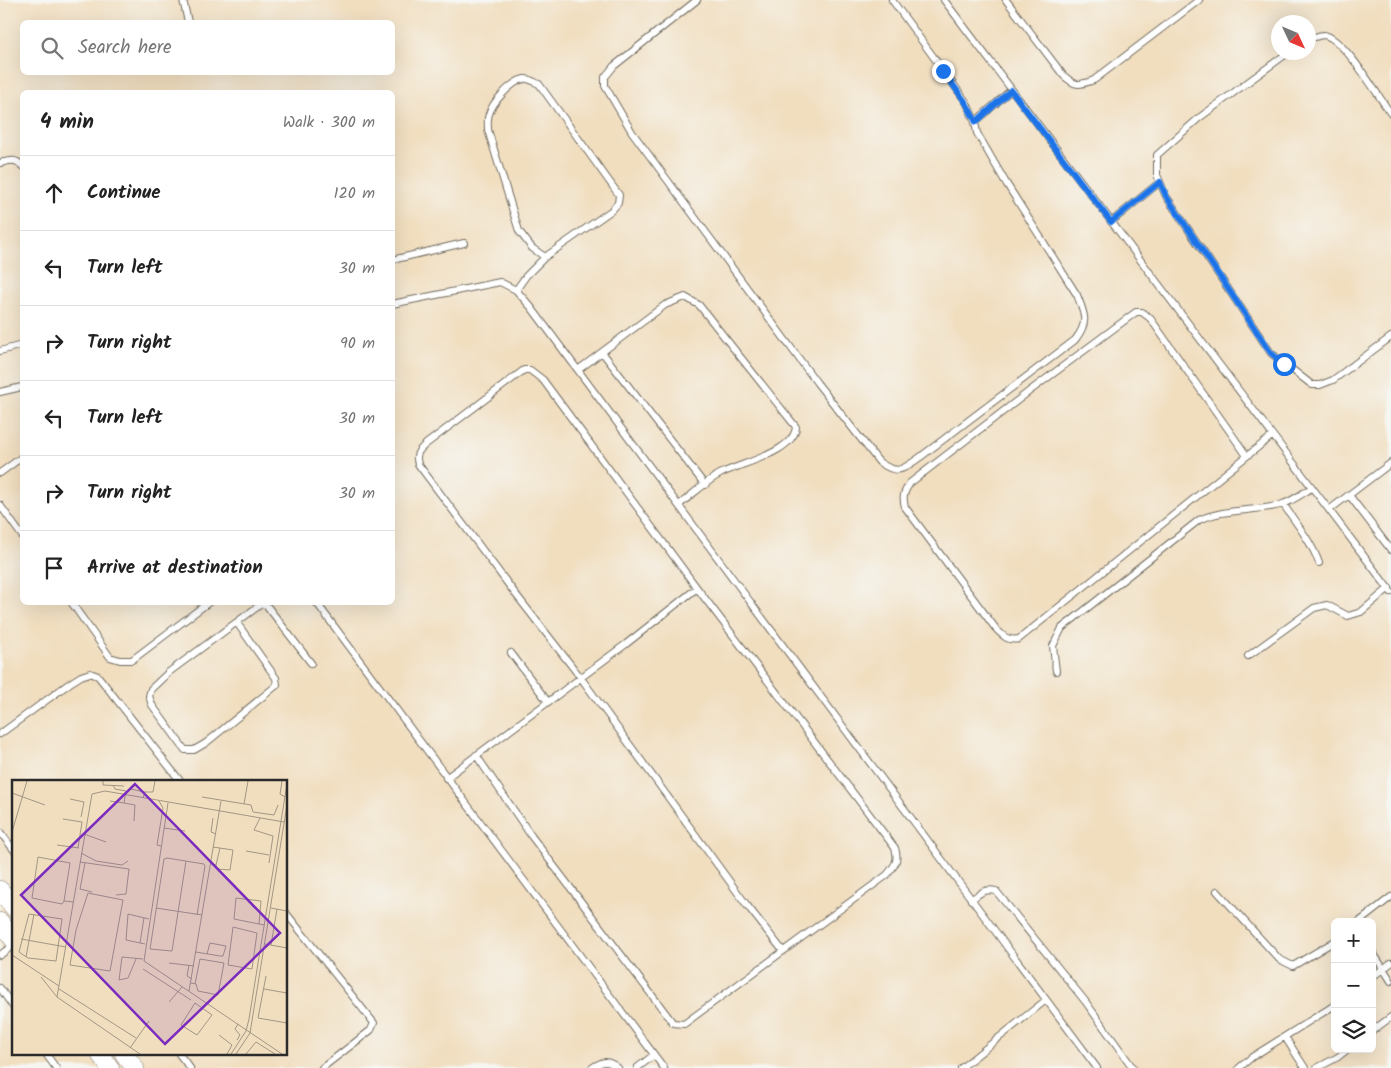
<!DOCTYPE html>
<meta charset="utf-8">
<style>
body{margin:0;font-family:Kalam,sans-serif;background:#f2f2f2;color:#222}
.controls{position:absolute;right:15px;bottom:15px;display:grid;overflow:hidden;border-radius:8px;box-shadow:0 5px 20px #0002}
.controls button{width:45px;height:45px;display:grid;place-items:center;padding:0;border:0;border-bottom:1px solid #e0e0e0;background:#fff;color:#222;font:25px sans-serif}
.compass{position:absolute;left:1271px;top:15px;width:45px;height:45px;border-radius:50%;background:#fff;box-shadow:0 5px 20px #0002;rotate:134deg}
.stop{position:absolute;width:15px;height:15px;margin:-11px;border:4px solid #1a73e8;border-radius:50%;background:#fff}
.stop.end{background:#1a73e8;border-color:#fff;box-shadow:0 1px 5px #0008}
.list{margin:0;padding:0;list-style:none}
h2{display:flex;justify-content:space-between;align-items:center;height:65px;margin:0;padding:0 20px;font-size:21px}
h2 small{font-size:16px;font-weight:400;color:#767676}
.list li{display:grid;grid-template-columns:32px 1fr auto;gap:15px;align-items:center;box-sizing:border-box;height:75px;padding:0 20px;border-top:1px solid #e0e0e0}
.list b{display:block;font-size:19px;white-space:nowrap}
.list em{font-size:16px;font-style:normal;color:#767676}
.icon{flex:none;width:28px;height:28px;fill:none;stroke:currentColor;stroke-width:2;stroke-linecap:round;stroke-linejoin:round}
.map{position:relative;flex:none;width:1391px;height:1068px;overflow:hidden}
.search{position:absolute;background:#fff;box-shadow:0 5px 20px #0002;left:20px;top:20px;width:375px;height:55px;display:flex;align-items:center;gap:12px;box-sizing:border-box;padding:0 18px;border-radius:8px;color:#767676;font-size:19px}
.panel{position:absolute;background:#fff;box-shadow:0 5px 20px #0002;left:20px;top:90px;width:375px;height:515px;border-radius:8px}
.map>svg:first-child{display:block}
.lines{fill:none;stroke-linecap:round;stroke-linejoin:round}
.lane-casing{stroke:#706a5f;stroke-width:8}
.secondary-casing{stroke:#706a5f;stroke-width:19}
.lane{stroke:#fff;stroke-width:6}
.secondary{stroke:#fff;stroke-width:18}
.route{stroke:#1a73e8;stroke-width:6}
.inset-road{fill:none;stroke:#a29684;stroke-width:1}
.view{fill:#7b2cbf;fill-opacity:0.15;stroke:#7b2cbf;stroke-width:2.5}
.inset-edge{fill:none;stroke:#2b2b2b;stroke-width:2.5}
</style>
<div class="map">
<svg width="1391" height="1068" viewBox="0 0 1391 1068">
<rect width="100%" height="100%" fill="#f6f6f2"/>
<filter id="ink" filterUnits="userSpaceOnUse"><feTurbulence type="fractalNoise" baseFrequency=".02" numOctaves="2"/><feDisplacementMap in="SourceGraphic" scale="10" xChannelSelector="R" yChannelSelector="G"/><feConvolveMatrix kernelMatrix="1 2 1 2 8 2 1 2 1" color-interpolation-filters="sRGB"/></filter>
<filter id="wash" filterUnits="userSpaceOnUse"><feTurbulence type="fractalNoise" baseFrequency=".0096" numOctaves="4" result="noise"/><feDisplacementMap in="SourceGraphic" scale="20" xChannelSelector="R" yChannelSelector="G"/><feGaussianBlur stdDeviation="1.12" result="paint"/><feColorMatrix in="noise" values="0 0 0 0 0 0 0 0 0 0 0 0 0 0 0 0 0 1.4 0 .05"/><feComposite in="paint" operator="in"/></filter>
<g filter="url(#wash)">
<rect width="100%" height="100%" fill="#f1debf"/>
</g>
<g filter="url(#ink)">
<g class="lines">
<g class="lane-casing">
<path id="lane" d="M183 0 188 22
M697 0 614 66 605 77V86L632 132 817 383 879 462C898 475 901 470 919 458L1075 340C1089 322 1085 315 1077 295L1006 183 977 133 975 122 967 103 892 0
M944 0 1391 592
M1006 0 1063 75C1075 86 1078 86 1094 80L1199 0
M1308 39C1313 38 1319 35 1324 35 1344 38 1378 96 1391 114
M1289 52 1199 118 1157 155V175L1166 196 1271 353 1312 385H1320L1333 380 1391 337
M975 122 1011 90
M0 163C9 161 16 158 22 166
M1111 222 1160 182
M392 260 464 243
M516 290 526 276 545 257 612 210 618 203 619 195 539 84C534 82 529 78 524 79 512 81 492 103 489 114 487 119 488 125 488 130L519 231 532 248 545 257
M392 304 500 282 516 290 531 307C721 560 909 814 1097 1068
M0 351 22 345
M602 352 705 485
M578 370 665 305 685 297 699 305 796 427C794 453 740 463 720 474 705 482 692 495 679 505
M0 392 22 387
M1247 456 1150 318 1142 312H1136L1031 390 910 483C904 492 902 496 905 507L996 629C1004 637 1008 641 1019 639L1272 436
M0 473 22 457
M1349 495 1391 550
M1283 504C1296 523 1311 541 1319 563
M0 505 22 536
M1329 510 1391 463
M71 602 110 657 120 660H132L209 602
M316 602 664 1068
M237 623 276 678 277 685 206 743 194 750H185L152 705 149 696 151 689 169 672 264 602 311 663
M511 653 548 702
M1248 656 1314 608 1327 605 1348 616 1361 612 1389 588
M1056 671 1053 646 1062 628 1199 520C1225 508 1253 512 1280 505 1291 502 1302 494 1311 488
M0 734 70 683 81 676 90 673 98 676 181 782
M476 755 532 837 673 1023 684 1024 887 875C895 865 899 861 895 848L697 588 543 380 530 370H524L426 444C418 451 415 455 418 464L514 592 581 678 746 904 783 951
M446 778 626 644 697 588
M0 832 14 850
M1217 891 1279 959 1293 966 1335 941
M971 900C980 893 985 888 996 891L1085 1001 1133 1068
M286 913 374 1023 371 1030 322 1068
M1359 922 1391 897
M1372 951 1391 981
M0 955 14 945
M1372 977 1391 963
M0 988 14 1008
M1372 1031 1391 1017
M1285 1037 1305 1068
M46 1054 56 1068
M179 1054 190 1068
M592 1068C603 1060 608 1060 618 1068
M637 1068 654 1055
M961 1068 1046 1000
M1239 1068 1252 1057 1335 1005
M1317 1068 1338 1057 1348 1049"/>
</g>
<g class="secondary-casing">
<path id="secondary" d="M0 890 14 908
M0 922 14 940
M100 1054 110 1068
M124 1054 135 1068"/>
</g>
<use href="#lane" class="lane"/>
<use href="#secondary" class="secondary"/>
</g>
</g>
<g class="lines" filter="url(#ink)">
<path class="route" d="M943 71 966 103 976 122 1011 90 1111 222 1160 182 1166 196 1271 353 1284 364"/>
</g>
<g transform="translate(12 780)">
<rect width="275" height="275" fill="#f1debf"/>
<path class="inset-road" d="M91 1V5L112 6M270 1 268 14 273 17M118 9 133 12M0 13 33 25M190 17 239 25 241 32 262 35 266 25M131 18 133 12H141L143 1M58 19 72 22 69 37M98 21 112 23 114 11 103 9 101 5M147 21 151 28 145 65 149 66M112 23 123 25 122 41M156 23 132 181 270 274M232 24 236 1M201 38 199 52 204 54M248 38 242 50 261 56 257 83M51 39 70 42 66 68M152 48 173 51M0 52 15 1M72 54 94 62M45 65 67 68M234 71 257 75M69 73 84 81 110 85 116 81M174 81 160 171 138 169 152 79 155 78 192 84 193 86 185 135M68 82 117 89 114 114 104 115M73 83 68 109 80 112M199 84 204 85 205 89 218 90 221 70 201 67M204 85 208 68M76 113 111 120 98 191 58 185 64 150ZM52 121 58 83 26 77 20 118 50 124 52 121 62 122M144 128 190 135M259 128 275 131M17 134 50 139 44 181 16 178 7 172ZM247 144 249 121 224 118 222 139 247 144 253 145M221 147 245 153 240 189 216 185ZM9 159 54 167M128 163 132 138M133 164 114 160 116 134 137 139M253 164 275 168M259 165 265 129M184 172 208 176H211L214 166 198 163 195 174M0 175 47 206M14 177 22 134M124 179 116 198 107 200 110 177 131 179M157 183 182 186M177 185 175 196 180 199M131 189 179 220M254 196 246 238 275 243M29 197 45 217M179 203 184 204 186 211 206 215 212 183 188 179 183 204M47 209 124 258M252 209 275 213M177 211 209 21M157 222 170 207M183 223 200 235 185 255 169 245ZM207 255 220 265 215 274M225 260 228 255 223 249 226 244M118 268 137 241M128 274 45 217 80 14 93 11 272 42M219 274 234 251 237 239 275 4M224 274 238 253 275 25M234 274 244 262 263 274"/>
<path class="view" d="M123 4 268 153 153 264 9 115Z"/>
<rect width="275" height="275" class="inset-edge"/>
</g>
</svg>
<div class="controls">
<button>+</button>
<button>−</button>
<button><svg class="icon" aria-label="layers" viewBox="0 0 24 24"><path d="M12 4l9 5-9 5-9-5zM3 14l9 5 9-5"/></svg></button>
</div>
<svg class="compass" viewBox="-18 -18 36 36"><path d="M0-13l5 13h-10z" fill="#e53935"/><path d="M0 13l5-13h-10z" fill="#767676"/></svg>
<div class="stop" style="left:1284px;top:364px"></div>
<div class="stop end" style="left:943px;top:71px"></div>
<div class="search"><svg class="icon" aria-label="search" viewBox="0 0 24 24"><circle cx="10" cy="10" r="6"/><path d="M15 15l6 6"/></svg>Search here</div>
<section class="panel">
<h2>4 min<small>Walk · 300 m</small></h2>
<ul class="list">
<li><svg class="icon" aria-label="ahead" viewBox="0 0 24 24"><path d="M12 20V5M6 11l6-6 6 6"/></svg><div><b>Continue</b></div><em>120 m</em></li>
<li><svg class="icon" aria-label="left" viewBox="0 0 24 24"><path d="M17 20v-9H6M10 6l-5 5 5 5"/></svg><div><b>Turn left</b></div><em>30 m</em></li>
<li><svg class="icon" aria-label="right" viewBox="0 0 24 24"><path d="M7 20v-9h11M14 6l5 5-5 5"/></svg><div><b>Turn right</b></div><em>90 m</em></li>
<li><svg class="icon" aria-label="left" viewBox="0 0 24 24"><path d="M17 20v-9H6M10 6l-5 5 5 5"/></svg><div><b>Turn left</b></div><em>30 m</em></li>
<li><svg class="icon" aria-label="right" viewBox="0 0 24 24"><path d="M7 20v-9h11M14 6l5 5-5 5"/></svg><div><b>Turn right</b></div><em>30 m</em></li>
<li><svg class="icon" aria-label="arrive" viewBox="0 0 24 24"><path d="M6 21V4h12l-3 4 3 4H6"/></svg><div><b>Arrive at destination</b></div></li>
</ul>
</section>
</div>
